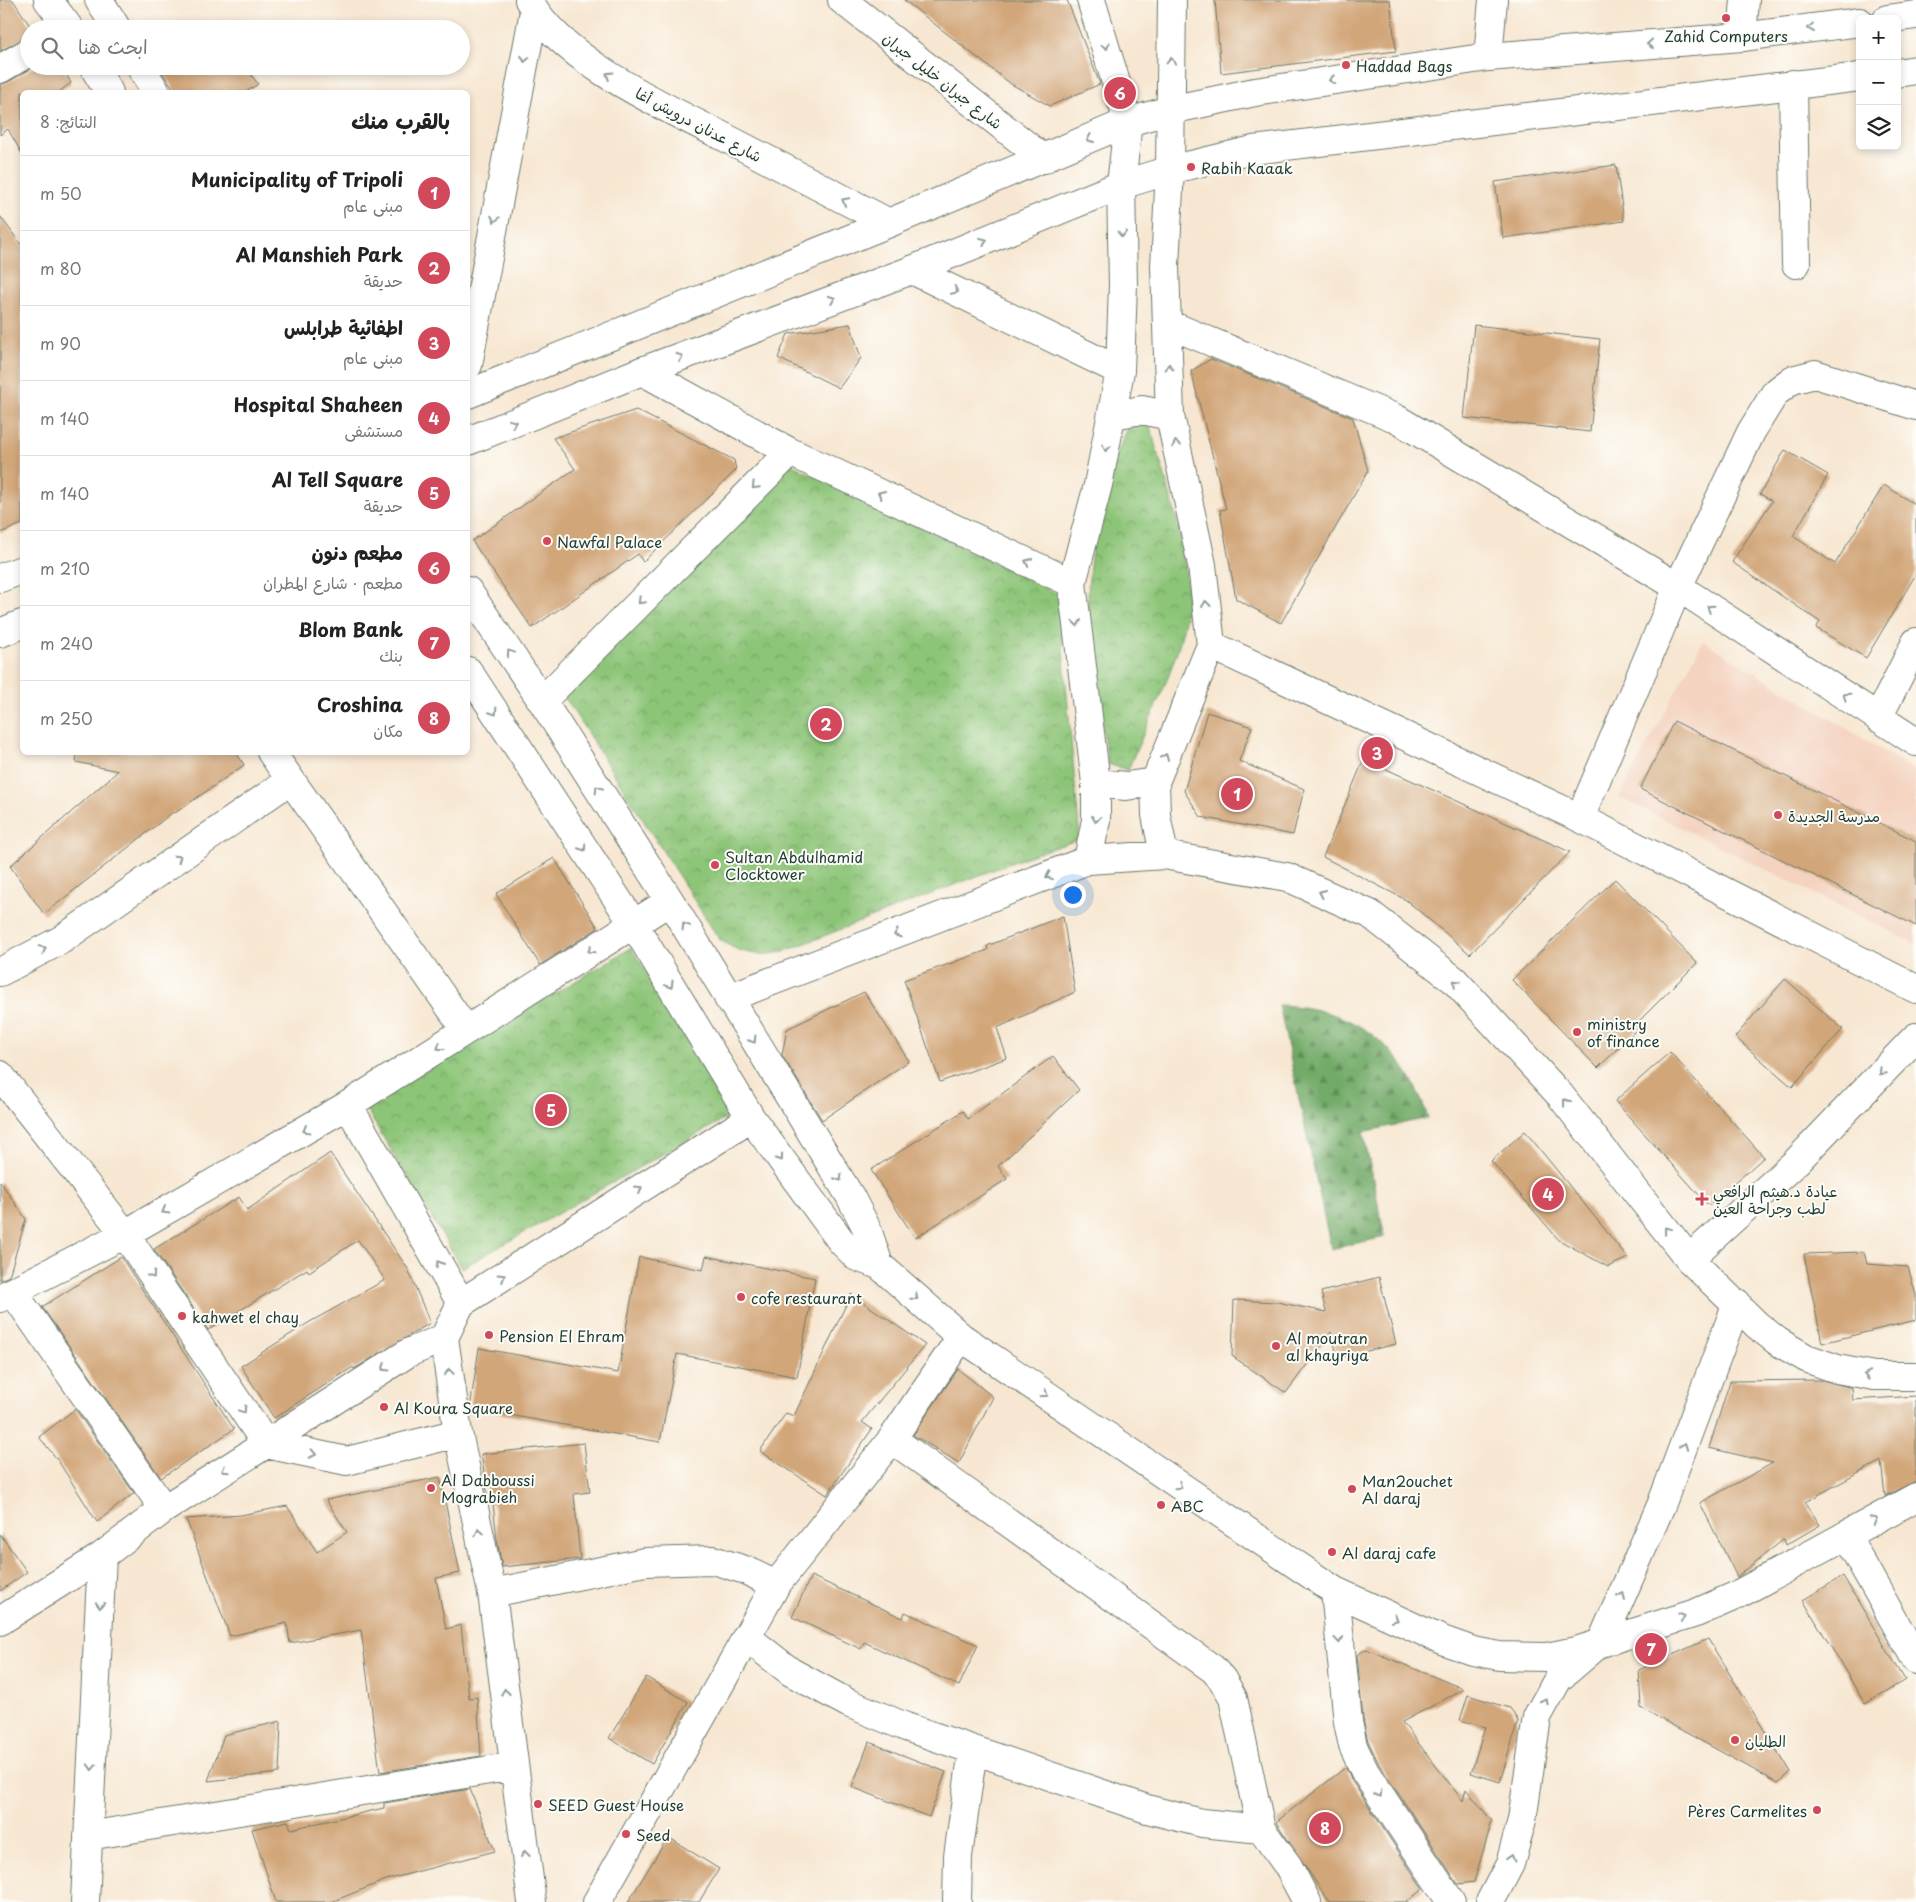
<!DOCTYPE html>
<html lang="ar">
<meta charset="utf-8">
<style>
body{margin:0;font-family:"Playpen Sans","Playpen Sans Arabic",sans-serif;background:#f6f6f6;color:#222;direction:rtl}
.controls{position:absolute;right:15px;top:15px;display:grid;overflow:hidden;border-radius:8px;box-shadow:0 2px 8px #0003}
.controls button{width:45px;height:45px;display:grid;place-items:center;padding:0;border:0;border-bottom:1px solid #e0e0e0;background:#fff;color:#222;font:25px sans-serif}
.you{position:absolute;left:1072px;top:894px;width:18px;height:18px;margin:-12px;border:4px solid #fff;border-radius:50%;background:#1a73e8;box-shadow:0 0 0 8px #1a73e833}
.badge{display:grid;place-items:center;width:32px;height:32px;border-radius:50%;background:#d1495b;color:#fff;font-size:16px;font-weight:700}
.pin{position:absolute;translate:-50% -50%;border:2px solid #fff;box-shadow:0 1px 5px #0006}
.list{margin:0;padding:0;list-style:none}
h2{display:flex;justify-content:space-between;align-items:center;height:65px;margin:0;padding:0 20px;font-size:21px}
h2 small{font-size:16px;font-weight:400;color:#767676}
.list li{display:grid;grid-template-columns:32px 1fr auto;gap:15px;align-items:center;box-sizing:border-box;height:75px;padding:0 20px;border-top:1px solid #e0e0e0}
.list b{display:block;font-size:19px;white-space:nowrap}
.list p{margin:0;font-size:16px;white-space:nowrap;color:#767676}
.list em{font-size:16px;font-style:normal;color:#767676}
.icon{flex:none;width:28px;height:28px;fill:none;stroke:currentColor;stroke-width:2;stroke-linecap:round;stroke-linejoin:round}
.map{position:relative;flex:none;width:1916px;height:1902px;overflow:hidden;direction:ltr}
.search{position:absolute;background:#fff;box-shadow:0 2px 8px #0003;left:20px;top:20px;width:450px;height:55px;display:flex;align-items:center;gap:12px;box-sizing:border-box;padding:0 18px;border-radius:28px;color:#767676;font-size:19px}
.panel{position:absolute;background:#fff;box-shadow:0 2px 8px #0003;left:20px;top:90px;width:450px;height:665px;border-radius:8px;direction:rtl}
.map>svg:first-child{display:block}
.built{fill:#f4d3c0}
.forest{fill:url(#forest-firs);stroke:#48744e}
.park{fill:url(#park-crowns);stroke:#568156}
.building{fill:#d1a679}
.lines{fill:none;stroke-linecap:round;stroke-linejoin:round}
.minor-casing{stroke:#6b786b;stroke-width:30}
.highway-casing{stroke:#6b786b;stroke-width:30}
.minor{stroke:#fff;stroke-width:28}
.highway{stroke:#fff;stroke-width:28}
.oneway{stroke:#8f9e9a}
.poi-dot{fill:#d1495b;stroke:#fdfcf7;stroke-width:2}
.labels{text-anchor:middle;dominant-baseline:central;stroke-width:4;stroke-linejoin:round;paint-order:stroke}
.poi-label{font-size:15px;fill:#1f3d34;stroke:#fdfcf7;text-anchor:start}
.street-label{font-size:15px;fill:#1f3d34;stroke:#fdfcf7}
</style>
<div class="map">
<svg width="1916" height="1902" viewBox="0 0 1916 1902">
<defs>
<pattern id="forest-firs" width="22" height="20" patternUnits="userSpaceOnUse" patternTransform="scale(1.25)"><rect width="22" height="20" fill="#72aa68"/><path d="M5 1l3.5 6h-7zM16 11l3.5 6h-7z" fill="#5d8c56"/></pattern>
<pattern id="park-crowns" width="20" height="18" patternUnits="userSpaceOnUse" patternTransform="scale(1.25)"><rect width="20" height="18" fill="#8dc578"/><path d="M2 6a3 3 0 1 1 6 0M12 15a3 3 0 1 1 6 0" fill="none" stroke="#73a163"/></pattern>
</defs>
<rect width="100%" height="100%" fill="#fdfcf7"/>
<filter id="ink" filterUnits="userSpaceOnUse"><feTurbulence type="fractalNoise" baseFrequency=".02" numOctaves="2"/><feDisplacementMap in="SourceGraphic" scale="10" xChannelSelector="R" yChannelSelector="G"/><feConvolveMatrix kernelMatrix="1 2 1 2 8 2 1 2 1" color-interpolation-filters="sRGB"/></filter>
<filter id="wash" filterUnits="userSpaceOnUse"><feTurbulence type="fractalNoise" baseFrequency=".0096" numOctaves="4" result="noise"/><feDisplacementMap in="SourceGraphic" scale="20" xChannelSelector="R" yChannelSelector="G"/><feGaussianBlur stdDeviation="1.12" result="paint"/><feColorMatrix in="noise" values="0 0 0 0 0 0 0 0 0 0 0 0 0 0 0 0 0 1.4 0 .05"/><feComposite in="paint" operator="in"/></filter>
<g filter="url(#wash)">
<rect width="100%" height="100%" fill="#f7e7d2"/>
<path class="built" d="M1703 641 1916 771V944L1619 797Z"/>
<path class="forest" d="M1279 1005C1355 1008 1404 1045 1428 1118L1363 1132 1385 1237 1331 1249Z"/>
<path class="park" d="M1133 417 1148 419C1164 479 1196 560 1185 620 1176 669 1147 723 1128 770L1108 764C1101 713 1090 661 1088 609 1087 544 1105 475 1133 417Z
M786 462 1058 594 1080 839 1026 857 788 950C763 958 741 955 719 939L560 690Z
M631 948 737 1112 462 1268 365 1107Z"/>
<g id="blocks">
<path class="building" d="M0 0H13L32 29H29V36L0 51Z
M904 0H1067L1100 84 1050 106 1011 84Z
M1215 0H1390L1396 51 1221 73Z
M36 66H62L71 83 59 92H22V154L8 129 0 135V85L8 82Z
M158 66H245L258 84 246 92H176Z
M1616 165 1624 221 1503 238 1495 182Z
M0 216 22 246V524L0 533Z
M850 324 861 358 839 388 778 358 788 334Z
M1474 325 1600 339 1590 432 1464 418Z
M1211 359 1353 418 1368 471 1281 623 1236 599 1220 510 1226 509 1191 371Z
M636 410 734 460 736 470 643 562 638 554 532 628 472 541 575 469 553 438Z
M1785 450 1828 475 1793 536 1835 564 1884 485 1916 505V574L1866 658 1816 628 1820 622 1732 562 1772 501 1760 494Z
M1207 712 1252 727 1239 761 1304 789 1293 835 1201 817 1184 791Z
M1674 721 1916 841V926L1640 789Z
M77 752H236L244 765 175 813 173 812 44 914 10 866 118 771 76 762Z
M1364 759 1570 852 1470 954 1406 900 1323 857Z
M554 858 598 928 540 965 496 894Z
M1615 879 1697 963 1635 1025 1638 1028 1598 1068 1512 980Z
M1063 916 1075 992 997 1028 1007 1058 940 1082 904 980 988 950 987 946Z
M1785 979 1843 1029 1792 1087 1735 1037Z
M864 992 909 1061 822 1120 782 1055 787 1029Z
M1670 1052 1764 1157 1709 1206 1615 1101Z
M1053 1056 1079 1090 998 1166 1007 1179 915 1238 871 1170 963 1111 968 1119Z
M1525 1131 1628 1258 1608 1267 1559 1240 1491 1161Z
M330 1153 408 1269 430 1323 354 1369 353 1367 274 1418 241 1366 308 1323 385 1280 358 1240 309 1272 307 1269 208 1330 154 1249 239 1197 247 1210Z
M0 1181 26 1219 9 1276 0 1280Z
M1864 1252 1867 1264 1908 1267 1916 1295V1320L1822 1343 1804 1254Z
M706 1256 815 1278 797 1377 677 1354 660 1442 470 1408 479 1348 618 1373 639 1257 703 1270Z
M121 1257 234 1429 161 1478 42 1307Z
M1379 1277 1396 1344 1338 1358 1331 1332 1286 1393 1232 1356 1234 1300 1277 1302 1326 1312 1321 1292Z
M851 1294 925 1345 862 1422 872 1429 827 1495 760 1451 786 1413 794 1416Z
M958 1369 993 1397 959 1463 913 1435Z
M1822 1380 1852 1388 1853 1400 1916 1396V1481L1885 1496 1881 1461 1805 1502 1820 1525 1786 1545 1784 1539 1737 1577 1700 1503 1773 1463 1709 1448 1730 1381Z
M75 1409 134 1493 97 1522 57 1459 39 1437Z
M584 1443 590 1492 574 1494 580 1559 502 1567 497 1540 493 1503H489L481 1454Z
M440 1477 460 1573 436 1578 446 1629 461 1625 469 1698 477 1697 481 1756 380 1772 361 1630 290 1643 287 1623 230 1636 186 1519 241 1515 287 1506 317 1552 347 1532 326 1500Z
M0 1534 27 1572 0 1591Z
M811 1576 903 1618 905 1612 978 1645 959 1686 864 1642 861 1649 792 1617Z
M1843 1576 1905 1680 1865 1704 1803 1600Z
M1708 1639 1790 1772 1778 1783 1641 1708 1639 1670Z
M1366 1649 1464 1689 1402 1722 1463 1801 1466 1789 1492 1821 1474 1882 1458 1884 1379 1764 1368 1741 1363 1720 1357 1655Z
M646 1677 688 1702 652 1764 609 1738Z
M1468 1695 1510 1708 1518 1721 1500 1782 1471 1773 1485 1727 1460 1720Z
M281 1721 279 1773 208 1781 224 1735Z
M869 1742 946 1772 929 1817 852 1787Z
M1346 1767 1352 1781 1423 1889 1406 1902H1329L1276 1822Z
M470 1789 495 1851 386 1880 331 1902H276L252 1829 288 1821 291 1829 384 1808V1803Z
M668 1837 719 1869 699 1902H628Z"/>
</g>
</g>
<g filter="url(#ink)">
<use href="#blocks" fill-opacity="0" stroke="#6b786b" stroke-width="1"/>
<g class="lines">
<g class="minor-casing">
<path id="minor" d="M48 0 70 29
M99 0 117 29
M529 0C559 60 669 109 728 139 781 167 835 195 889 223
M842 0 1044 159
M1742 37 1745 0
M1488 57 1493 0
M93 66 109 92
M140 66 156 92
M0 69 29 52
M1793 84 1796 264
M912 270 1120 371
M1168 324 1395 418 1678 587 1916 742
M468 365 534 11
M642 371 790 452 1072 583
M1113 415 1142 410 1170 416
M468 591 542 701 670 901 850 1196 867 1229 879 1265
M1211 645 1580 818 1916 989
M468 671 633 923 751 1118 841 1241 857 1257 879 1265 961 1337 1335 1591 1442 1640 1473 1651 1500 1656 1547 1657 1576 1651 1696 1613 1735 1596 1916 1497
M542 701 790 452
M1878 718 1916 642
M271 752 466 1030
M1096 783 1126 786 1155 782
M1580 818 1678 587 1751 432 1775 393 1792 380 1815 374 1916 406
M1164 855 1156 815 1155 782 1211 645 1202 565 1170 416 1165 266 1170 170 1172 0
M1088 860 1096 820V783L1072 583 1098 485 1120 371 1123 284 1121 185 1128 122 1091 0
M0 972 61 940 289 781
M728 998 1088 860 1164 855 1287 877 1370 914 1454 980 1560 1095 1689 1259 1757 1325 1777 1341 1806 1358 1837 1369 1874 1376H1916
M0 1075 125 1234 266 1444 347 1461 458 1433
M348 1105 461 1303 444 1338 458 1433 492 1593 532 1902
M1689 1259 1796 1162 1916 1037
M13 1292 164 1509
M0 1298 125 1234 348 1105 670 901
M461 1303 751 1118
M892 1439 1213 1669 1222 1679 1233 1698 1261 1829
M1846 1535 1916 1660
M1335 1591 1348 1722 1353 1746 1365 1772 1451 1902
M492 1593 645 1562 713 1560 745 1570 776 1585
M0 1621 102 1556 164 1509 266 1444 408 1353 444 1338
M746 1637 791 1672 848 1703 906 1727 1147 1809 1202 1823 1261 1829 1288 1866 1307 1902
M88 1836 514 1766
M85 1902 102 1556
M597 1902 776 1585 892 1439 961 1337
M957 1902 958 1856 973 1750
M1490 1902 1510 1864 1522 1820 1537 1717 1558 1679 1602 1641 1662 1503 1737 1303"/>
</g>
<g class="highway-casing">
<path id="highway" d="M1887 19 1916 15
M1897 73 1916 70
M468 394 889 223 1128 122 1170 110 1255 92 1488 57 1742 37 1860 22
M468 441 642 371 912 270 1121 185 1170 170 1253 150 1860 77
M0 578 22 570
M0 633 22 624"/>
</g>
<use href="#minor" class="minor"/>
<use href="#highway" class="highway"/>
</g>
<defs><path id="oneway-chevron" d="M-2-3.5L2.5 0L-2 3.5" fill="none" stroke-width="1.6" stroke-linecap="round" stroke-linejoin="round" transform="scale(1.25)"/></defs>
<g class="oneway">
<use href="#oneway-chevron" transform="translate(1811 28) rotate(173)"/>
<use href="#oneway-chevron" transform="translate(1650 44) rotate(175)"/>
<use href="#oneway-chevron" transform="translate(1106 46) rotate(74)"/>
<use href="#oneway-chevron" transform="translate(525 59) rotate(101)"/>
<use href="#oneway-chevron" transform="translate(1171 61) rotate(-89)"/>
<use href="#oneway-chevron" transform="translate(609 75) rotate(-148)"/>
<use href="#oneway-chevron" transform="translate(1332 80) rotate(171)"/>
<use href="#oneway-chevron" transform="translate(1090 139) rotate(156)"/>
<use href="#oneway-chevron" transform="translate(845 201) rotate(-152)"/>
<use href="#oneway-chevron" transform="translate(495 219) rotate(101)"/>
<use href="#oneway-chevron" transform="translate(1122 234) rotate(89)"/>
<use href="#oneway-chevron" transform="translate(984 241) rotate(-22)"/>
<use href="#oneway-chevron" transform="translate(955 291) rotate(26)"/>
<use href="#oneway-chevron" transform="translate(832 299) rotate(-21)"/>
<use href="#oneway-chevron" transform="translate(680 357) rotate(-21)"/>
<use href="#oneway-chevron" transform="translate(1169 367) rotate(-91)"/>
<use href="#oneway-chevron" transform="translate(513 423) rotate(-22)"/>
<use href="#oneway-chevron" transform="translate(1176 444) rotate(-102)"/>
<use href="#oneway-chevron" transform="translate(1106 448) rotate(102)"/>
<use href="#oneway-chevron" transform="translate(755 486) rotate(135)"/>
<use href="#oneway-chevron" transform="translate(881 494) rotate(-155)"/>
<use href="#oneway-chevron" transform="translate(1028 562) rotate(-155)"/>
<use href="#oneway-chevron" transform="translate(641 601) rotate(135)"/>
<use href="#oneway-chevron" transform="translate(1206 604) rotate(-96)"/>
<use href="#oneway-chevron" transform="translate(1710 608) rotate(-147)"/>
<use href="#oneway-chevron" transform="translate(1077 623) rotate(83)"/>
<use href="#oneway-chevron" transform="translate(510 653) rotate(-124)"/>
<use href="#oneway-chevron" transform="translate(1846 696) rotate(-147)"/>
<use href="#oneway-chevron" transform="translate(494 712) rotate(57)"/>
<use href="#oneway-chevron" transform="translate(1165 757) rotate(-68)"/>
<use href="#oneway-chevron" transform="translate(598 789) rotate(-123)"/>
<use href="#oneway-chevron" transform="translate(1096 819) rotate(96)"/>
<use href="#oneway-chevron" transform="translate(583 848) rotate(57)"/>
<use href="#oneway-chevron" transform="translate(178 858) rotate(-35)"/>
<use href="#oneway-chevron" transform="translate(1049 876) rotate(158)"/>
<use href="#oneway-chevron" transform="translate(1322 893) rotate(-156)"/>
<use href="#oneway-chevron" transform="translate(685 926) rotate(-121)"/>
<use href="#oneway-chevron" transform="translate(897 934) rotate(159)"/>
<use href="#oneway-chevron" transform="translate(43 949) rotate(-28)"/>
<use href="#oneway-chevron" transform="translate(591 950) rotate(147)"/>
<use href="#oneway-chevron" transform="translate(1456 983) rotate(-136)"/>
<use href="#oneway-chevron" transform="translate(670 985) rotate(59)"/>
<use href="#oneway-chevron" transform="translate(753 1040) rotate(58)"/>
<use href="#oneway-chevron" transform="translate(440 1047) rotate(147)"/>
<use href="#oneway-chevron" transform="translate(1882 1072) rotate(134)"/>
<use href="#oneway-chevron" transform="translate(1566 1102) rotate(-128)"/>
<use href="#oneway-chevron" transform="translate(306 1130) rotate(150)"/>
<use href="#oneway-chevron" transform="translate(780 1158) rotate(54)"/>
<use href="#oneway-chevron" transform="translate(839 1178) rotate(58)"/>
<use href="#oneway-chevron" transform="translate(639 1189) rotate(-32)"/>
<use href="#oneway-chevron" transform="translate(165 1211) rotate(150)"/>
<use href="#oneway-chevron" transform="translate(1667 1230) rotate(-128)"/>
<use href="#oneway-chevron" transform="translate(439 1264) rotate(-120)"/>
<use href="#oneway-chevron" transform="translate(152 1275) rotate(56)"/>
<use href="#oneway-chevron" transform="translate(502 1277) rotate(-32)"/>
<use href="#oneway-chevron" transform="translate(915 1297) rotate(41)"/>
<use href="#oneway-chevron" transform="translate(385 1368) rotate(148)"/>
<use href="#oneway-chevron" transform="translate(449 1372) rotate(-98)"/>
<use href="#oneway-chevron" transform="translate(1867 1375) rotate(-169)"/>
<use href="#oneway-chevron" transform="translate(1045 1394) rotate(34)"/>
<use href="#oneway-chevron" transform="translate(243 1410) rotate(56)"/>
<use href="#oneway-chevron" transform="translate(1684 1446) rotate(-69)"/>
<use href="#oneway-chevron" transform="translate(313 1454) rotate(12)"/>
<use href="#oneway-chevron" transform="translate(225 1470) rotate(147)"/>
<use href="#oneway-chevron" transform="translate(1179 1486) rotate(34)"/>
<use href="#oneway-chevron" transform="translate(1874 1520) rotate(-28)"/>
<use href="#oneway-chevron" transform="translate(479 1532) rotate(-102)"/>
<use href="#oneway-chevron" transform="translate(1622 1596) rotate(-66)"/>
<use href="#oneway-chevron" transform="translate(100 1605) rotate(93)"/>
<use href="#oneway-chevron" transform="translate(1682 1617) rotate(-17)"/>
<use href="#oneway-chevron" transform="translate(1395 1619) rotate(25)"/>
<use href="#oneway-chevron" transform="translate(1339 1640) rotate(85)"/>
<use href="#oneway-chevron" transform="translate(505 1692) rotate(-97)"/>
<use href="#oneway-chevron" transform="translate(1545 1701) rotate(-63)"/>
<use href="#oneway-chevron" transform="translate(92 1767) rotate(93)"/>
<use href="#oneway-chevron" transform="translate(1379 1794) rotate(58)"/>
<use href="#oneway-chevron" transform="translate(525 1854) rotate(-97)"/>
<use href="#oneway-chevron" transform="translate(1511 1858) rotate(-73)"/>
</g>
</g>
<g class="poi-dot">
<circle cx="1726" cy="18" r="5"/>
<circle cx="1346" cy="65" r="5"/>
<circle cx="1191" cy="167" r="5"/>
<circle cx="547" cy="541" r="5"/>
<circle cx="1778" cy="815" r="5"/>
<circle cx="715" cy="865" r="5"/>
<circle cx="1577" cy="1032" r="5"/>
<path d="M1699.5 1191.5h5v5h5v5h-5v5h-5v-5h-5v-5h5z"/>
<circle cx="741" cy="1297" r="5"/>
<circle cx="182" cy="1316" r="5"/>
<circle cx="489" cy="1335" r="5"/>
<circle cx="1276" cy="1346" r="5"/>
<circle cx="384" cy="1407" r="5"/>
<circle cx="431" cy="1488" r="5"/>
<circle cx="1352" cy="1489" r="5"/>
<circle cx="1161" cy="1505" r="5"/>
<circle cx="1332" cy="1552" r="5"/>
<circle cx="1735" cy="1740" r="5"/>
<circle cx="538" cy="1804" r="5"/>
<circle cx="1817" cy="1810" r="5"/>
<circle cx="626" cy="1834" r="5"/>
</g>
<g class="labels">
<g class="poi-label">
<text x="1726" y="35" text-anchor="middle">Zahid Computers</text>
<text x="1356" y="65">Haddad Bags</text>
<text x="1201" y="167">Rabih Kaaak</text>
<text x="557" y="541">Nawfal Palace</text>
<text x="1788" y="815">مدرسة الجديدة</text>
<text x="725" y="856">Sultan Abdulhamid<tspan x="725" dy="17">Clocktower</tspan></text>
<text x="1587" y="1023">ministry<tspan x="1587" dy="17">of finance</tspan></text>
<text x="1713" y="1190">عيادة د.هيثم الرافعي<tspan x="1713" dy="17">لطب وجراحة العين</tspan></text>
<text x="751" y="1297">cofe restaurant</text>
<text x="192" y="1316">kahwet el chay</text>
<text x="499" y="1335">Pension El Ehram</text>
<text x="1286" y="1337">Al moutran<tspan x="1286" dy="17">al khayriya</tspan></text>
<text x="394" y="1407">Al Koura Square</text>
<text x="441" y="1479">Al Dabboussi<tspan x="441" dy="17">Mograbieh</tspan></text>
<text x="1362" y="1480">Man2ouchet<tspan x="1362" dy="17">Al daraj</tspan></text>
<text x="1171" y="1505">ABC</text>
<text x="1342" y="1552">Al daraj cafe</text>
<text x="1745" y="1740">الطليان</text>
<text x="548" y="1804">SEED Guest House</text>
<text x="1807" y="1810" text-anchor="end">Pères Carmelites</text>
<text x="636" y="1834">Seed</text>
</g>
<g class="street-label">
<text transform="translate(943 80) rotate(38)">شارع جبران خليل جبران</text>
<text transform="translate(699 124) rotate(28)">شارع عدنان درويش أغا</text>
</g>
</g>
</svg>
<div class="controls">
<button>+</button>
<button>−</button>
<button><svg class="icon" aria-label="layers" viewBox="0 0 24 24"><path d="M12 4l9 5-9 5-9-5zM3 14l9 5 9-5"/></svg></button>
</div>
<div class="you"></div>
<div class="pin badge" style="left:1237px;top:794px">1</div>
<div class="pin badge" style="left:826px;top:724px">2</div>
<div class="pin badge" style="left:1377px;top:753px">3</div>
<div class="pin badge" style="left:1548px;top:1194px">4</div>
<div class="pin badge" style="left:551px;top:1110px">5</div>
<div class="pin badge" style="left:1120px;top:93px">6</div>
<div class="pin badge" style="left:1651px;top:1649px">7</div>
<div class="pin badge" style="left:1325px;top:1828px">8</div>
<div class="search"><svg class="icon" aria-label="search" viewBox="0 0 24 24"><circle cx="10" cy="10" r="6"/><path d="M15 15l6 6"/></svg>ابحث هنا</div>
<section class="panel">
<h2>بالقرب منك<small>النتائج: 8</small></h2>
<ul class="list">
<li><span class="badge">1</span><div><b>Municipality of Tripoli</b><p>مبنى عام</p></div><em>50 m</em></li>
<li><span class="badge">2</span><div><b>Al Manshieh Park</b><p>حديقة</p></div><em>80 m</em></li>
<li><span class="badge">3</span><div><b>اطفائية طرابلس</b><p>مبنى عام</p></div><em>90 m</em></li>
<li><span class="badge">4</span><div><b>Hospital Shaheen</b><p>مستشفى</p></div><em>140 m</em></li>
<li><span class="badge">5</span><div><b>Al Tell Square</b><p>حديقة</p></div><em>140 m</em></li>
<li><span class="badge">6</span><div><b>مطعم دنون</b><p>مطعم · شارع المطران</p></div><em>210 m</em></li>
<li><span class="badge">7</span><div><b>Blom Bank</b><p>بنك</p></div><em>240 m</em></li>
<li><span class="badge">8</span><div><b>Croshina</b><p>مكان</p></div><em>250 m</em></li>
</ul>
</section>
</div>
